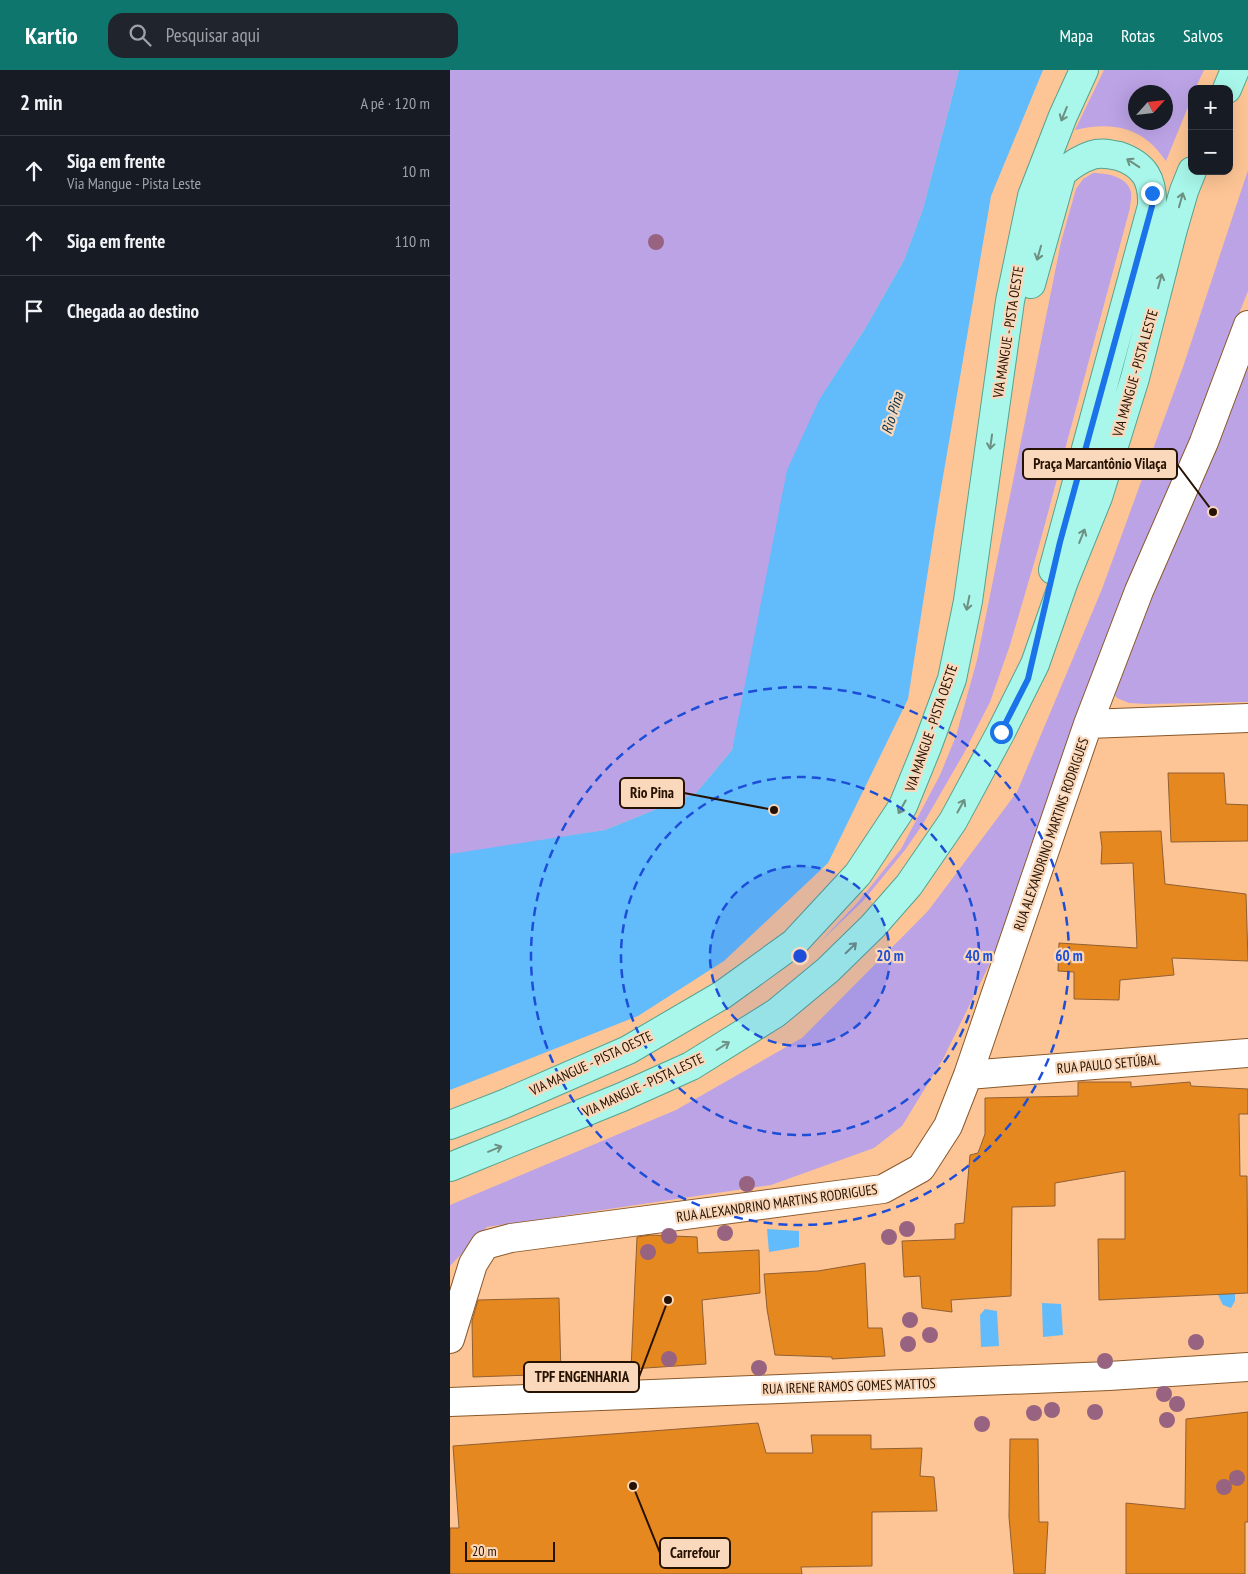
<!DOCTYPE html>
<html lang="pt">
<meta charset="utf-8">
<style>
body{margin:0;font-family:"PT Sans Narrow",sans-serif;background:#20242c;color:#f1f3f6}
.controls{position:absolute;right:15px;top:15px;display:grid;overflow:hidden;border-radius:10px;box-shadow:0 5px 20px #0002}
.controls button{width:45px;height:45px;display:grid;place-items:center;padding:0;border:0;border-bottom:1px solid #363941;background:#171b24;color:#f1f3f6;font:25px sans-serif}
.compass{position:absolute;left:678px;top:15px;width:45px;height:45px;border-radius:50%;background:#171b24;box-shadow:0 5px 20px #0002;rotate:63deg}
.scale{position:absolute;left:15px;bottom:12px;width:90px;box-sizing:border-box;padding-left:5px;border:2px solid #261202;border-top:0;font-size:14px;line-height:18px;white-space:nowrap;color:#261202;-webkit-text-stroke:4px #fad8bb;paint-order:stroke}
.stop{position:absolute;width:15px;height:15px;margin:-11px;border:4px solid #1a73e8;border-radius:50%;background:#fff}
.stop.end{background:#1a73e8;border-color:#fff;box-shadow:0 1px 5px #0008}
.list{margin:0;padding:0;list-style:none}
h2{display:flex;justify-content:space-between;align-items:center;height:65px;margin:0;padding:0 20px;font-size:21px}
h2 small{font-size:16px;font-weight:400;color:#9ea1a6}
.list li{display:grid;grid-template-columns:32px 1fr auto;gap:15px;align-items:center;box-sizing:border-box;height:70px;padding:0 20px;border-top:1px solid #363941}
.list b{display:block;font-size:19px;white-space:nowrap}
.list p{margin:0;font-size:16px;white-space:nowrap;color:#9ea1a6}
.list em{font-size:16px;font-style:normal;color:#9ea1a6}
.icon{flex:none;width:28px;height:28px;fill:none;stroke:currentColor;stroke-width:2;stroke-linecap:round;stroke-linejoin:round}
.map{position:relative;flex:none;width:798px;height:1504px;overflow:hidden}
header{display:flex;align-items:center;gap:30px;box-sizing:border-box;height:70px;padding:0 25px;background:#0f766e;color:#fff}
header strong{font-size:24px}
nav{display:flex;gap:28px;margin-inline-start:auto;font-size:18px}
.search{width:350px;height:45px;background:#20242c;display:flex;align-items:center;gap:12px;box-sizing:border-box;padding:0 18px;border-radius:15px;color:#9ea1a6;font-size:19px}
main{display:flex}
aside{flex:1;background:#171b24}
.map>svg:first-child{display:block}
.green{fill:#bca3e6;fill-rule:evenodd}
.water{fill:#62bbfa}
.building{fill:#e68820;stroke:#915f32}
.lines{fill:none;stroke-linecap:round;stroke-linejoin:round}
.minor-casing{stroke:#89582a;stroke-width:30}
.major-casing{stroke:#55a390;stroke-width:30}
.minor{stroke:#fff;stroke-width:28}
.major{stroke:#a8f7ea;stroke-width:28}
.tree{fill:#976381}
.oneway{stroke:#6e9082}
.route{stroke:#1a73e8;stroke-width:6}
.ring{fill:none;stroke:#1d4ed8;stroke-width:2.5;stroke-dasharray:9 6}
.labels{text-anchor:middle;dominant-baseline:central;stroke-width:4.5;stroke-linejoin:round;paint-order:stroke}
.street-label{font-size:14px;fill:#261202;stroke:#fad8bb}
.water-label{font-size:15px;font-style:italic;fill:#003250;stroke:#fad8bb}
.centre{fill:#1d4ed8;stroke:#fad8bb;stroke-width:2.5}
.ring-label{font-size:15px;text-anchor:middle;font-weight:bold;fill:#1d4ed8;stroke:#fad8bb;stroke-width:4.5;stroke-linejoin:round;paint-order:stroke}
.leader{fill:none;stroke:#261202;stroke-width:2}
.callout-dot{fill:#261202;stroke:#fad8bb;stroke-width:2}
.callout{fill:#fad8bb;stroke:#261202;stroke-width:2}
.callout-label{font-size:15px;text-anchor:middle;font-weight:bold;fill:#261202}
</style>
<header>
<strong>Kartio</strong>
<div class="search"><svg class="icon" aria-label="search" viewBox="0 0 24 24"><circle cx="10" cy="10" r="6"/><path d="M15 15l6 6"/></svg>Pesquisar aqui</div>
<nav><a>Mapa</a><a>Rotas</a><a>Salvos</a></nav>
</header>
<main>
<aside>
<h2>2 min<small>A pé · 120 m</small></h2>
<ul class="list">
<li><svg class="icon" aria-label="ahead" viewBox="0 0 24 24"><path d="M12 20V5M6 11l6-6 6 6"/></svg><div><b>Siga em frente</b><p>Via Mangue - Pista Leste</p></div><em>10 m</em></li>
<li><svg class="icon" aria-label="ahead" viewBox="0 0 24 24"><path d="M12 20V5M6 11l6-6 6 6"/></svg><div><b>Siga em frente</b></div><em>110 m</em></li>
<li><svg class="icon" aria-label="arrive" viewBox="0 0 24 24"><path d="M6 21V4h12l-3 4 3 4H6"/></svg><div><b>Chegada ao destino</b></div></li>
</ul>
</aside>
<div class="map">
<svg width="798" height="1504" viewBox="0 0 798 1504">
<rect width="100%" height="100%" fill="#fdc595"/>
<path class="green" d="M0 0H509L473 139 454 190 416 257 370 328 292 636 282 680 246 723 155 760 5 785 0 784Z
M654 0H754L745 19H742V27L716 91C710 83 703 74 694 68 674 54 649 54 625 60ZM716 22V52H686V22Z
M798 100V221L706 454 544 885 493 989 452 1056 424 1078 321 1115 37 1157 0 1196V1135L226 1040 352 968 478 841 567 722 652 519 733 297Z
M643 103C656 103 677 106 681 122 682 126 680 134 680 138L589 476 560 575 540 632 514 683 473 754 455 780 413 831 369 873 408 832 451 779 490 705 506 666 527 590 611 172 626 119 633 109Z
M798 279V632L697 634 679 633 667 628 659 617Z"/>
<path class="water" d="M509 0H593L541 126 489 430 458 629 378 793 274 891 188 946 0 1020V784L155 760 246 723 282 680 337 400 370 328 416 257 454 190 473 139Z
M317 1159 349 1161V1177L319 1182Z
M785 1174V1231L781 1238 773 1235 763 1215Z
M592 1233 611 1234 613 1265 593 1267Z
M535 1239 547 1241 549 1276 531 1277 530 1245Z"/>
<path class="building" d="M718 703H774L776 734 798 735V771L721 772Z
M711 761 715 814 796 824 798 891 722 888 724 905 670 910 669 930 624 929V902L608 901 609 873 687 878 683 793 651 794 652 777 650 762Z
M628 1012H681V1017L740 1012 741 1016 798 1019V1044H789L790 1106H797L798 1223 649 1230 648 1169H675V1101L605 1113V1136L562 1137 561 1226 501 1230 502 1242 472 1238 470 1206 454 1207 452 1171 505 1169V1154L514 1153 520 1085 528 1083 535 1064V1028L628 1026Z
M201 1165 247 1167 248 1183 309 1180 310 1223 252 1230 256 1294 181 1299 187 1167Z
M415 1193 418 1258H432L435 1286 382 1289V1287L325 1285 317 1239 314 1204 368 1201Z
M109 1228 111 1304 23 1307 22 1251 28 1230Z
M798 1342V1452H795V1504H676V1433L735 1439 736 1349Z
M308 1353 316 1383H363L361 1365H421V1379L472 1378 470 1406 484 1407 487 1441 422 1442V1496L351 1497 352 1504H0V1458H9L3 1376Z
M560 1369H588L589 1452H598L595 1504H564L559 1447Z"/>
<g class="lines">
<g class="minor-casing">
<path id="minor" d="M638 654 798 648
M518 1005 798 983
M0 1269 23 1194 35 1175 61 1168 433 1119 471 1098 498 1056 518 1005 638 654 689 521 754 372 798 255
M0 1332 659 1306 798 1297"/>
</g>
<g class="major-casing">
<path id="major" d="M777 19 785 0
M581 214 612 103C621 95 630 89 642 85 651 82 660 84 669 86 695 95 703 110 702 136L603 500
M0 1055 54 1034 178 980 272 925 344 873 408 804 453 736 477 677 502 609 518 531 560 231 582 126 613 46 634 0
M0 1097 172 1027 241 996 326 943 378 900 423 856 459 815 503 751 551 662 585 594 614 511 648 427 685 308 723 159 734 121 742 101"/>
</g>
<use href="#minor" class="minor"/>
<use href="#major" class="major"/>
</g>
<g class="tree">
<circle cx="206" cy="172" r="8"/>
<circle cx="297" cy="1114" r="8"/>
<circle cx="457" cy="1159" r="8"/>
<circle cx="275" cy="1163" r="8"/>
<circle cx="219" cy="1166" r="8"/>
<circle cx="439" cy="1167" r="8"/>
<circle cx="198" cy="1182" r="8"/>
<circle cx="460" cy="1250" r="8"/>
<circle cx="480" cy="1265" r="8"/>
<circle cx="746" cy="1272" r="8"/>
<circle cx="458" cy="1274" r="8"/>
<circle cx="219" cy="1289" r="8"/>
<circle cx="655" cy="1291" r="8"/>
<circle cx="309" cy="1298" r="8"/>
<circle cx="714" cy="1324" r="8"/>
<circle cx="727" cy="1334" r="8"/>
<circle cx="602" cy="1340" r="8"/>
<circle cx="645" cy="1342" r="8"/>
<circle cx="584" cy="1343" r="8"/>
<circle cx="717" cy="1350" r="8"/>
<circle cx="532" cy="1354" r="8"/>
<circle cx="787" cy="1408" r="8"/>
<circle cx="774" cy="1417" r="8"/>
</g>
<defs><path id="oneway-shaft" d="M-6 0H5M1.5-3L5.5 0L1.5 3" fill="none" stroke-width="1.6" stroke-linecap="round" stroke-linejoin="round" transform="scale(1.25)"/></defs>
<g class="oneway">
<use href="#oneway-shaft" transform="translate(614 44) rotate(112)"/>
<use href="#oneway-shaft" transform="translate(683 93) rotate(-147)"/>
<use href="#oneway-shaft" transform="translate(731 130) rotate(-74)"/>
<use href="#oneway-shaft" transform="translate(589 183) rotate(106)"/>
<use href="#oneway-shaft" transform="translate(710 211) rotate(-75)"/>
<use href="#oneway-shaft" transform="translate(541 372) rotate(98)"/>
<use href="#oneway-shaft" transform="translate(632 466) rotate(-68)"/>
<use href="#oneway-shaft" transform="translate(518 533) rotate(101)"/>
<use href="#oneway-shaft" transform="translate(511 736) rotate(-61)"/>
<use href="#oneway-shaft" transform="translate(452 737) rotate(119)"/>
<use href="#oneway-shaft" transform="translate(401 878) rotate(-44)"/>
<use href="#oneway-shaft" transform="translate(273 976) rotate(-32)"/>
<use href="#oneway-shaft" transform="translate(45 1079) rotate(-22)"/>
</g>
<g class="lines">
<path class="route" d="M551 662 578 609 610 472 702 136V123"/>
</g>
<circle cx="350" cy="886" r="90" fill="#1d4ed8" fill-opacity=".12"/>
<g class="ring">
<circle cx="350" cy="886" r="90"/>
<circle cx="350" cy="886" r="179"/>
<circle cx="350" cy="886" r="269"/>
</g>
<g class="labels">
<g class="street-label">
<text transform="translate(558 262) rotate(-81)">VIA MANGUE - PISTA OESTE</text>
<text transform="translate(685 303) rotate(-74)">VIA MANGUE - PISTA LESTE</text>
<text transform="translate(481 658) rotate(-71)">VIA MANGUE - PISTA OESTE</text>
<text transform="translate(601 764) rotate(-71)">RUA ALEXANDRINO MARTINS RODRIGUES</text>
<text transform="translate(141 993) rotate(-25)">VIA MANGUE - PISTA OESTE</text>
<text transform="translate(658 994) rotate(-5)">RUA PAULO SETÚBAL</text>
<text transform="translate(193 1015) rotate(-25)">VIA MANGUE - PISTA LESTE</text>
<text transform="translate(327 1133) rotate(-8)">RUA ALEXANDRINO MARTINS RODRIGUES</text>
<text transform="translate(399 1316) rotate(-2)">RUA IRENE RAMOS GOMES MATTOS</text>
</g>
<g class="water-label">
<text transform="translate(442 343) rotate(-73)">Rio Pina</text>
</g>
</g>
<circle cx="350" cy="886" r="8" class="centre"/>
<g class="ring-label">
<text x="440" y="891">20 m</text>
<text x="529" y="891">40 m</text>
<text x="619" y="891">60 m</text>
</g>
<path class="leader" d="M763 442L727 394M324 740L234 723M218 1230L189 1307M183 1416L210 1483"/>
<g class="callout-dot">
<circle cx="763" cy="442" r="5"/>
<circle cx="324" cy="740" r="5"/>
<circle cx="218" cy="1230" r="5"/>
<circle cx="183" cy="1416" r="5"/>
</g>
<g class="callout">
<rect x="573" y="379" width="154" height="30" rx="5"/>
<rect x="170" y="708" width="64" height="30" rx="5"/>
<rect x="74" y="1292" width="115" height="30" rx="5"/>
<rect x="210" y="1468" width="70" height="30" rx="5"/>
</g>
<g class="callout-label">
<text x="650" y="399">Praça Marcantônio Vilaça</text>
<text x="202" y="728">Rio Pina</text>
<text x="132" y="1312">TPF ENGENHARIA</text>
<text x="245" y="1488">Carrefour</text>
</g>
</svg>
<div class="controls">
<button>+</button>
<button>−</button>
</div>
<svg class="compass" viewBox="-18 -18 36 36"><path d="M0-13l5 13h-10z" fill="#e53935"/><path d="M0 13l5-13h-10z" fill="#9ea1a6"/></svg>
<div class="scale">20 m</div>
<div class="stop" style="left:551px;top:662px"></div>
<div class="stop end" style="left:702px;top:123px"></div>
</div>
</main>
